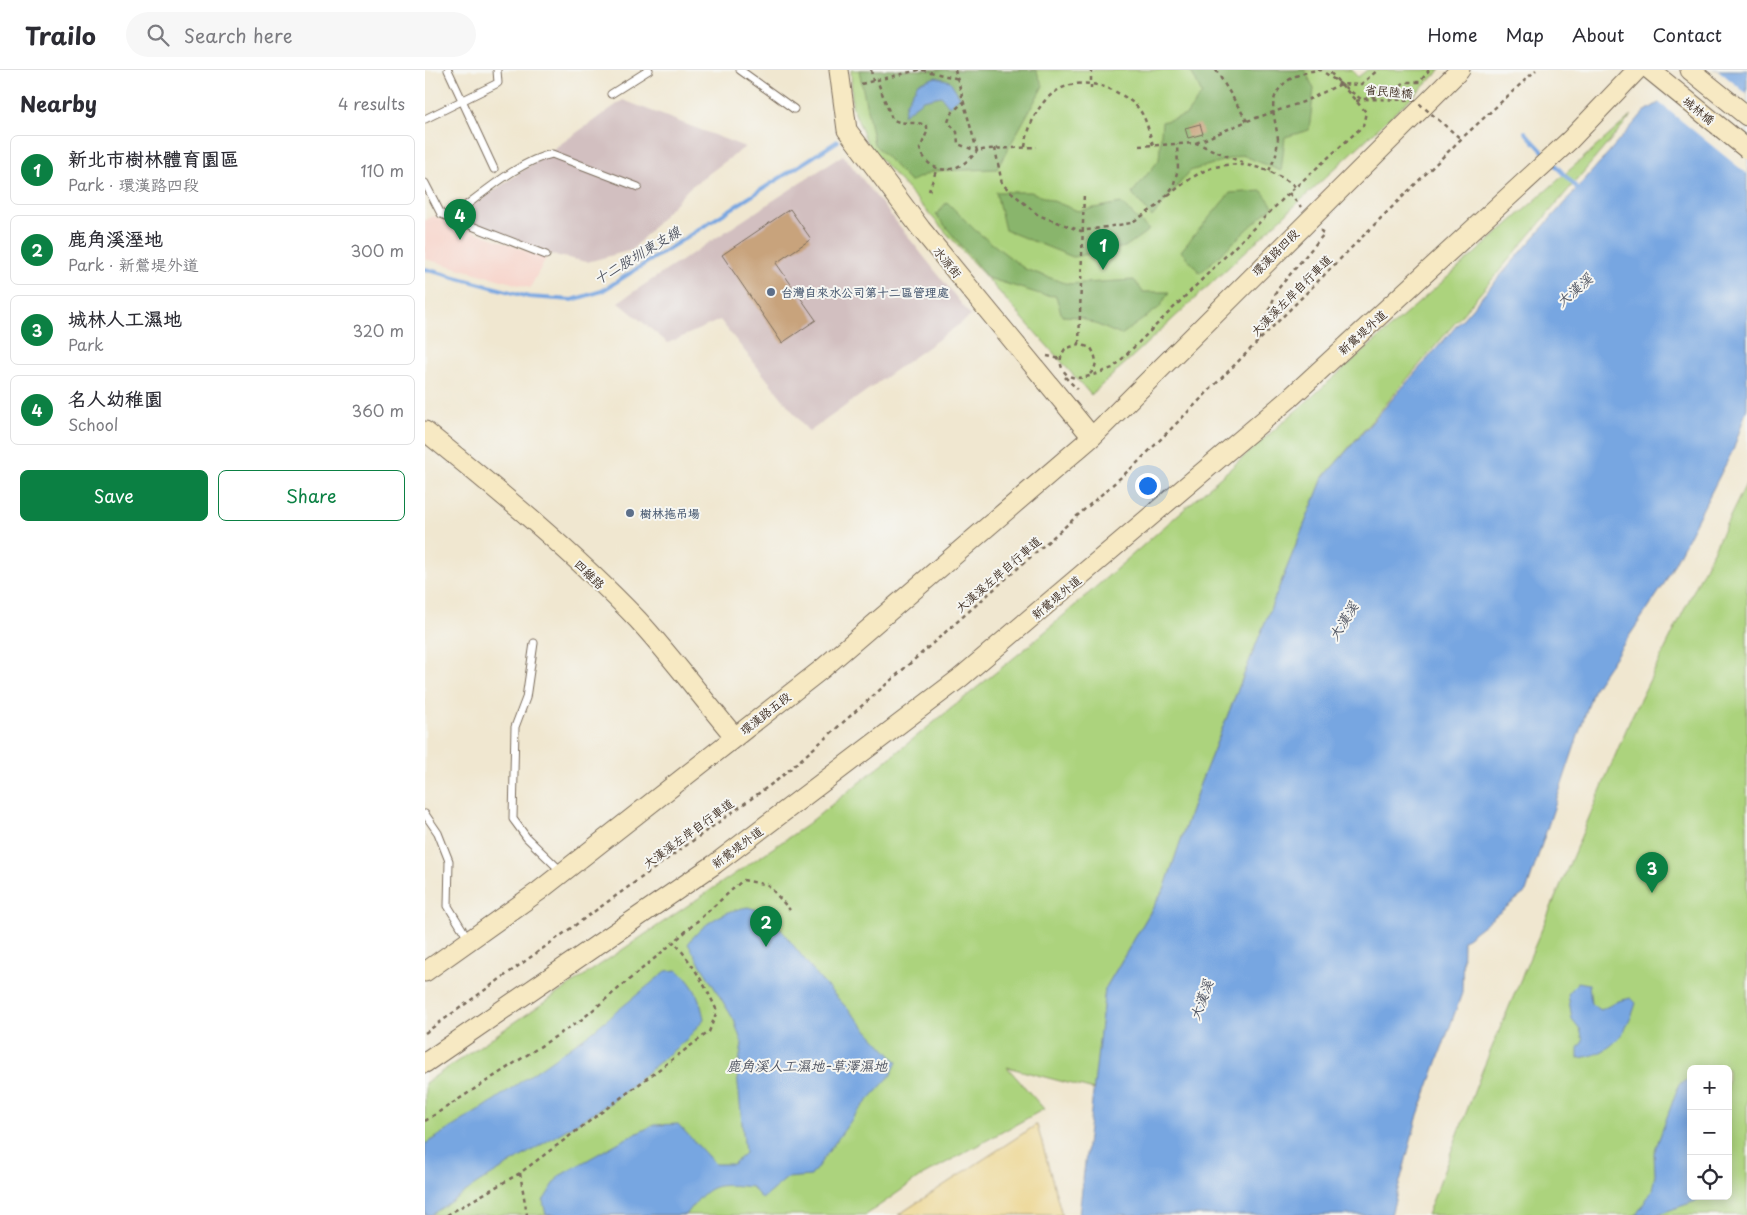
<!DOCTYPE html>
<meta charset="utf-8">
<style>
body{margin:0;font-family:"Playpen Sans","LXGW WenKai TC",sans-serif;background:#f7f7f7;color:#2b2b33}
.controls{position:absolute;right:15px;bottom:15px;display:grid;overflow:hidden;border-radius:8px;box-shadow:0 2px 12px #0003}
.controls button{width:45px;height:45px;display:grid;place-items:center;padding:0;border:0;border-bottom:1px solid #e1e1e2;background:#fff;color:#2b2b33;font:25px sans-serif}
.you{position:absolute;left:722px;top:415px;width:18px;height:18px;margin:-12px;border:4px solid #fff;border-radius:50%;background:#1a73e8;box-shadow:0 0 0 8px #1a73e833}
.badge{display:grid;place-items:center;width:32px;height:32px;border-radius:50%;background:#0b8043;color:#fff;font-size:16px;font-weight:700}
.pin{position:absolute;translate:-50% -41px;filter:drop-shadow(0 1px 2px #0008)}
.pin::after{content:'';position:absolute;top:26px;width:18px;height:15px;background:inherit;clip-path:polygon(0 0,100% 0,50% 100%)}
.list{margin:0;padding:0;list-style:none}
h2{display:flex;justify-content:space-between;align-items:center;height:65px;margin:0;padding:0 20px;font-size:21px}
h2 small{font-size:16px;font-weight:400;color:#7c7c81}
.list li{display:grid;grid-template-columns:32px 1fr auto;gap:15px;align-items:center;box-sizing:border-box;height:70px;margin:0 10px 10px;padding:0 10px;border:1px solid #e1e1e2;border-radius:8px}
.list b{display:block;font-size:19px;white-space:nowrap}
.list p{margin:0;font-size:16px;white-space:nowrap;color:#7c7c81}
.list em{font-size:16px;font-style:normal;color:#7c7c81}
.actions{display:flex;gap:10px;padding:15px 20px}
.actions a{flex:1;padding:11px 0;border:1px solid #0b8043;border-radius:8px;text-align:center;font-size:18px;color:#0b8043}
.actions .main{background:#0b8043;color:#fff}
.icon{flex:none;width:28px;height:28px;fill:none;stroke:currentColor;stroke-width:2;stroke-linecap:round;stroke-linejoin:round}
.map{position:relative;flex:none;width:1322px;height:1145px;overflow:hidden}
header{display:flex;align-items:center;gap:30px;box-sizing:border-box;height:70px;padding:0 25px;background:#fff;border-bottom:1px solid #e1e1e2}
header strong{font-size:24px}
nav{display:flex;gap:28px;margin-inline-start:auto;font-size:18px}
.search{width:350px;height:45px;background:#f7f7f7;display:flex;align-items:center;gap:12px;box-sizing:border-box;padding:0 18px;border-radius:28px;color:#7c7c81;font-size:19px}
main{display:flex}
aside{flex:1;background:#fff}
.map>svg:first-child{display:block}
.built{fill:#f7d1c7}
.industrial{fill:#d2bfc0}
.green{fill:#acd37d;stroke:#747e4e;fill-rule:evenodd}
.forest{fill:#89b56c;stroke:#627045}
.sand{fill:#eeda9e;stroke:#94825e}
.water{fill:#77a6e1;stroke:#596880}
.pier{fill:#f0e7d0}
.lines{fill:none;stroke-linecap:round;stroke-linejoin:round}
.stream{stroke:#77a6e1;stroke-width:4}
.building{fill:#c8a37b}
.lane-casing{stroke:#7a6c5c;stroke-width:9}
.secondary-casing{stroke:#7a6c5c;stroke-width:21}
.path{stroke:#7a6c5c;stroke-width:2.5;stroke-dasharray:4 4;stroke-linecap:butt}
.lane{stroke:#fff;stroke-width:7}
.secondary{stroke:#f7e9c3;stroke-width:19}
.secondary-bridge-casing{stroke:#7a6c5c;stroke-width:21;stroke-linecap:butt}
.path-bridge{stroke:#7a6c5c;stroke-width:2.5;stroke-dasharray:4 4;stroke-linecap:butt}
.secondary-bridge{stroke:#f7e9c3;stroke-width:19}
.service-dot{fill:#5c6f8a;stroke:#f6f6f2;stroke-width:2}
.labels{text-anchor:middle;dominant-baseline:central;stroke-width:4;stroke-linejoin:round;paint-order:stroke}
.street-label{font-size:12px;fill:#3b2a1e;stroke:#f6f6f2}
.service-label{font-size:12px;font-weight:bold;fill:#4e5e75;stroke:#f6f6f2;text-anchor:start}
.water-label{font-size:14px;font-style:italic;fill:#505562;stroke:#f6f6f2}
</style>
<header>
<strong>Trailo</strong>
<div class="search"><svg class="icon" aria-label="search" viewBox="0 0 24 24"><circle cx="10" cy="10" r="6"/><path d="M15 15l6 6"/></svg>Search here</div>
<nav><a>Home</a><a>Map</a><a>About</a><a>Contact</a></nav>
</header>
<main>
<aside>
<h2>Nearby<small>4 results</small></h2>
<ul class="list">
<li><span class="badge">1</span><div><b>新北市樹林體育園區</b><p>Park · 環漢路四段</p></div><em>110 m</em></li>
<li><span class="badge">2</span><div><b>鹿角溪溼地</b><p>Park · 新鶯堤外道</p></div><em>300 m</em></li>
<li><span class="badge">3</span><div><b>城林人工濕地</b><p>Park</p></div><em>320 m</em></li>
<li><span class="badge">4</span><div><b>名人幼稚園</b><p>School</p></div><em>360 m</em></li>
</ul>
<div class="actions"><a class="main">Save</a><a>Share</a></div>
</aside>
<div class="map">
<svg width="1322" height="1145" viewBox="0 0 1322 1145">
<rect width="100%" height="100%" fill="#f6f6f2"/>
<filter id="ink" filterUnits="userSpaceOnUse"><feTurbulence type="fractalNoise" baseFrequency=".02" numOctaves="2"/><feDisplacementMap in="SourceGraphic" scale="10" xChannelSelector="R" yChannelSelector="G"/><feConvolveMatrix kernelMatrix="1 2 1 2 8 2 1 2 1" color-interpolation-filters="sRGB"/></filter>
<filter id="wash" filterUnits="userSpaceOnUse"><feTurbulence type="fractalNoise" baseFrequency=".0096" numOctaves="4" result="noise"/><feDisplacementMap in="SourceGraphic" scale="20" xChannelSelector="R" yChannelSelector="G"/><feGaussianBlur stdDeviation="1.12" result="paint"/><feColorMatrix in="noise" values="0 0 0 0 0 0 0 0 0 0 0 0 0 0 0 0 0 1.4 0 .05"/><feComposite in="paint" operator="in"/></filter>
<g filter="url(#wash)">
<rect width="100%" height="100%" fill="#f0e7d0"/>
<path class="built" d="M8 146 121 188 105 218 0 189V151Z"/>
<path class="industrial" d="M198 30 320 77 264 118 207 180 162 192 129 185 33 146Z
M418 85 546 246 384 362 295 250 243 273 193 232Z"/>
<path class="green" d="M426 0H926L933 7 942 0H1016L666 325 443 75 427 36Z
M1207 45 898 408 775 714 740 817 680 919 669 1020 582 997 619 1039 495 1107 441 1145H0V1013L379 757 606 574Z
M1322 412V1145H1002L1057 1001 1206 648ZM1266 999H1303V1126H1266Z"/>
<path class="forest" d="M434 0H611L618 16 572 99 508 101 485 112 449 74Z
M762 0H880L889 19 884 60 860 67 856 101 817 85 765 101 727 147 707 123 734 90 737 52 761 45 777 24 767 3Z
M837 121 848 136 775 203 756 181 805 123Z
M606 122 653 141 696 133 724 160 700 177 648 187 580 160 571 122Z
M522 132 551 161 600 199 643 214 709 210 718 222H744L735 237 696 265 654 247 637 246 631 226 618 225 563 208 511 145Z"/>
<path class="sand" d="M612 1055 637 1145H473L611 1055Z"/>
<path class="water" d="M1287 0H1322V338L1309 378 1238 516 1169 618 1101 822 1038 871 1037 923 993 1045 966 1145H654L680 919 740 817 775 714 898 408 1219 42Z
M511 7 525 11 535 27 524 36 516 26 498 30 478 45 481 33 493 13Z
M323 837 343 843 394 908 472 992 466 1005 430 1045 386 1106 362 1108 337 1129 327 1117C288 1113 284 1114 261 1145H121L118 1131 134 1106 198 1070 229 1055 253 1054 290 1094H308L320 1083 312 1004 317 974 309 950 263 874C277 854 298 841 323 837Z
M252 900C269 913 275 928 279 949L263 968 188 1031 52 1114 6 1145H0V1074L61 1036 164 964 241 901Z
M1153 912 1164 914 1166 934 1176 940 1193 931 1206 928 1211 933C1202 964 1186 985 1153 988V978L1158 971 1155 959 1147 949 1143 924Z
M1266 1008V1126H1279L1274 1130 1231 1145H1211L1227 1121 1230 1104 1229 1083 1254 1014Z"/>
<path class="pier" d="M1282 0H1293L1322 24V104L1232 31Z"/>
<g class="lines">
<path class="stream" d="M1100 62 1122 86
M1128 93 1154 120
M0 199 104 227 147 230 177 221 413 71"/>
</g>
<g id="blocks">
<path class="building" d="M775 54 778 64 763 68 760 58Z
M365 139 386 169 351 193 391 250 357 273 297 185Z"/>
</g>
</g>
<g filter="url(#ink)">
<use href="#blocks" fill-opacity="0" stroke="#7a6c5c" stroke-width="1"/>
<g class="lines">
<g class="lane-casing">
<path id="lane" d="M23 0 69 99
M315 0 369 39
M186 24 224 0
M0 49 73 13 72 0
M0 113 16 144 121 185
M24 148C54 127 93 91 127 84L213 117
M109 573 101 628 90 657 88 749 102 768 137 802
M0 744 13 763 24 791 23 836 44 870"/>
</g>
<g class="secondary-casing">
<path id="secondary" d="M414 0 422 60 496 159 667 367
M1265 0 1322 46
M0 361C74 421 147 481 213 550 247 587 277 628 310 667
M0 902 114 821 397 599 667 367 1035 0
M0 993 290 794 535 608 865 328 1145 70 1212 0"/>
</g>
<path class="path" d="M446 0 448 11
M494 0 452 10 467 49C478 56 491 50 502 56V62L495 79C506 109 535 103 552 81L533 74 532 62 523 52 526 44 539 31
M497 0 534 9
M530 0 552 81 562 79 612 77
M791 0 822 51
M436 14 452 10
M666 19V0
M931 31 965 23 980 12H995L1004 0
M771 73 822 51 878 32 916 14 935 15 953 0
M714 76 771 73 821 94
M600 77C607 32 637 0 685 19 695 24 707 30 714 39 722 50 724 62 728 75
M570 78 577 114 613 145 656 161 706 153 734 135 748 117 753 99 752 74
M844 101 851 85 853 69
M504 121 512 98
M864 123 876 137
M743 125C755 117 766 107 779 101 810 87 845 97 871 117
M833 270 852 220 899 164 895 160
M654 274 659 122
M622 286 636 289
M665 304C673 296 672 288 666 278L654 274 640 279C636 285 634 291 637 298 646 318 673 302 688 298L864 123 938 56 941 42 903 0
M640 307 652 319
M0 963 355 708 711 394 955 149 1036 69 1111 0
M0 1051 156 950 249 872 318 810 343 815 365 840
M95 1103 102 1145
M22 1145 95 1103 284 962 292 941C281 916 267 893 250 873"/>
<use href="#lane" class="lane"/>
<use href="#secondary" class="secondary"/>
<g class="secondary-bridge-casing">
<path id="secondary-bridge" d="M1225 0 1322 79"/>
</g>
<path class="path-bridge" d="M853 69C852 58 846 40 849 30 854 10 877 1 896 0L936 29 990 30 1036 69"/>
<use href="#secondary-bridge" class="secondary-bridge"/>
</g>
</g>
<g class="service-dot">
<circle cx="346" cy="222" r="5"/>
<circle cx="205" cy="443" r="5"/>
</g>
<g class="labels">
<g class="street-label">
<text transform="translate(964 21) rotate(5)">省民陸橋</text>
<text transform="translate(1274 40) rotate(39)">城林橋</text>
<text transform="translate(850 182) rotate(-45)">環漢路四段</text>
<text transform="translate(523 192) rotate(51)">水源街</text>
<text transform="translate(866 225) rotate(-45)">大漢溪左岸自行車道</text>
<text transform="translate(937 262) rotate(-42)">新鶯堤外道</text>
<text transform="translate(165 504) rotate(44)">四維路</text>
<text transform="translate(573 504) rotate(-41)">大漢溪左岸自行車道</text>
<text transform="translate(631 527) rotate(-40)">新鶯堤外道</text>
<text transform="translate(340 643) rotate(-38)">環漢路五段</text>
<text transform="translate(263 763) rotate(-36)">大漢溪左岸自行車道</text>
<text transform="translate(312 777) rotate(-37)">新鶯堤外道</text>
</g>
<g class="service-label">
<text x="356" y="222">台灣自來水公司第十二區管理處</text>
<text x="215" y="443">樹林拖吊場</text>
</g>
<g class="water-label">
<text transform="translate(212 185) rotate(-31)">十二股圳東支線</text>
<text transform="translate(1149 220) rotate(-41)">大漢溪</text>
<text transform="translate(918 551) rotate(-58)">大漢溪</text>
<text transform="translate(776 930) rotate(-70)">大漢溪</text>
<text x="382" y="995">鹿角溪人工濕地-草澤濕地</text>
</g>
</g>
</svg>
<div class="controls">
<button>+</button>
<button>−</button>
<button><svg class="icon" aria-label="locate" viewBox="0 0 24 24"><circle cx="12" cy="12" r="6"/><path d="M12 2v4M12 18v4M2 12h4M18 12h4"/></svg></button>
</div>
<div class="you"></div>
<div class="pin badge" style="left:678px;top:200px">1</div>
<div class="pin badge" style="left:341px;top:877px">2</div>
<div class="pin badge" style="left:1227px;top:823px">3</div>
<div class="pin badge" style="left:35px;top:170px">4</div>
</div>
</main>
